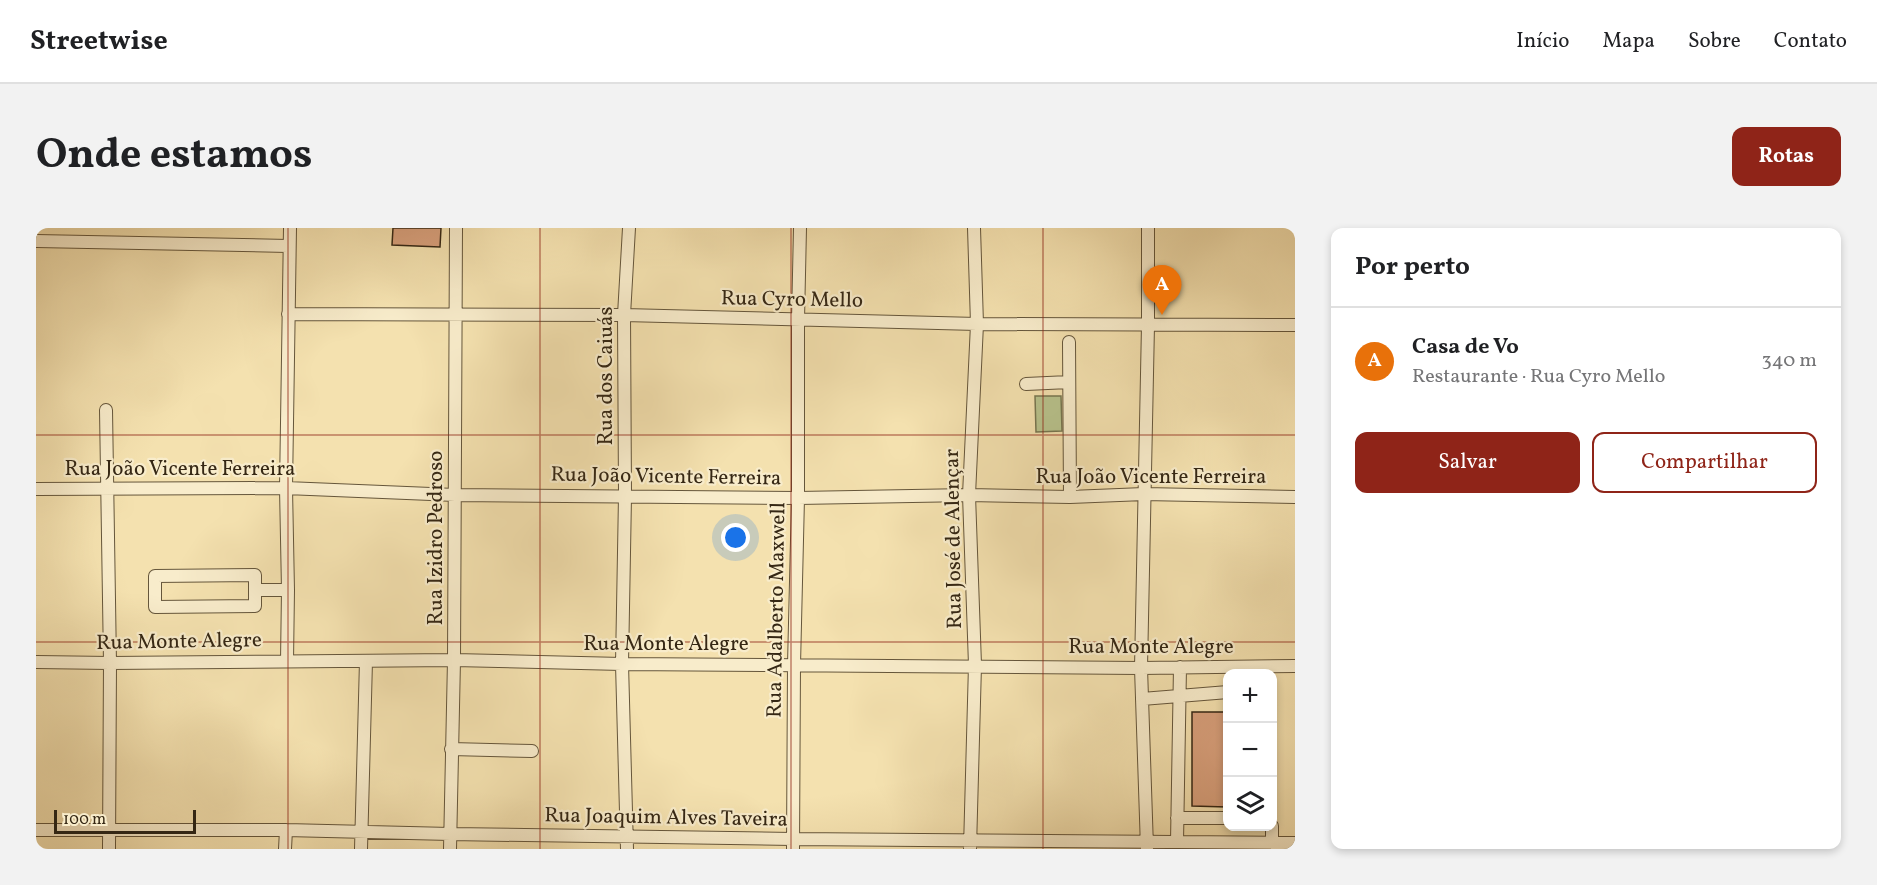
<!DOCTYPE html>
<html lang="pt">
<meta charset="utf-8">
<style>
body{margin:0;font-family:Vollkorn,serif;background:#f2f2f2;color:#202124}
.controls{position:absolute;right:18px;bottom:18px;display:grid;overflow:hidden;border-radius:12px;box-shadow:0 3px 9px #0003}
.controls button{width:54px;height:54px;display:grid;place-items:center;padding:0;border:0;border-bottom:2px solid #e0e0e0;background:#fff;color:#202124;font:30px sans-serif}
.scale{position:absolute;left:18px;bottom:15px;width:142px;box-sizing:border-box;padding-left:6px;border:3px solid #352714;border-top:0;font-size:16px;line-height:21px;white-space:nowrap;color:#352714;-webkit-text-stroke:4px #f8eccb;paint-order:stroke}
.you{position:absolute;left:700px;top:310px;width:21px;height:21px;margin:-15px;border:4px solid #fff;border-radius:50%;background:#1a73e8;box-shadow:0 0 0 9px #1a73e833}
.badge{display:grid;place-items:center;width:39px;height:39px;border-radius:50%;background:#8f2418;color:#fff;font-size:20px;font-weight:700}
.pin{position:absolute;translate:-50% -50px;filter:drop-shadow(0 2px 3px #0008)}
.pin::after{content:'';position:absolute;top:32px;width:21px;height:18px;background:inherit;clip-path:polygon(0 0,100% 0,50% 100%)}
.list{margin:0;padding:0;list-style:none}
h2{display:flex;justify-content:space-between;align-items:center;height:78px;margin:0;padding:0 24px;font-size:26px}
h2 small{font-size:20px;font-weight:400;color:#757577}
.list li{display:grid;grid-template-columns:39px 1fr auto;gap:18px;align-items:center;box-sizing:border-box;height:108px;padding:0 24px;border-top:2px solid #e0e0e0}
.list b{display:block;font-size:22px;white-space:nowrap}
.list p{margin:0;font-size:20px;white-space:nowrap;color:#757577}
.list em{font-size:20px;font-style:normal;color:#757577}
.actions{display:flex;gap:12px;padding:18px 24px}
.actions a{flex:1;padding:14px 0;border:2px solid #8f2418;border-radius:12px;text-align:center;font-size:21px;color:#8f2418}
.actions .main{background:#8f2418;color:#fff}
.icon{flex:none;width:33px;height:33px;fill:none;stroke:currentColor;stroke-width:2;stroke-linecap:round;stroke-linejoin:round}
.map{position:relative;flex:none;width:1259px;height:621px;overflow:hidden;border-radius:12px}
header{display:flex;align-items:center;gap:36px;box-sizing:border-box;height:84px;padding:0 30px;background:#fff;border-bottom:2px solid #e0e0e0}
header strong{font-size:28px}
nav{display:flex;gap:33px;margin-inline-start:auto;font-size:21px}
.intro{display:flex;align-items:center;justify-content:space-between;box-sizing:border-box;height:144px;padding:0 36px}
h1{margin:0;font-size:42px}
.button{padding:15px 27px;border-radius:12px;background:#8f2418;color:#fff;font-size:21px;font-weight:700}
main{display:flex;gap:36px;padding:0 36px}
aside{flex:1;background:#fff;border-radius:12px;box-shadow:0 3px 9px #0003}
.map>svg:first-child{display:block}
.green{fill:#b8c38d;stroke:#767550;stroke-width:1.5}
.building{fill:#d79f7b;stroke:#352714;stroke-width:1.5}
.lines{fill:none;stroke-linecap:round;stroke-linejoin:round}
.minor-casing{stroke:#65563b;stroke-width:14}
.minor{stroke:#f8eccb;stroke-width:12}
.grid{fill:none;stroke:#8f2418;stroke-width:1.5;stroke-opacity:0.55}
.labels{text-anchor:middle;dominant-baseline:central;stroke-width:4.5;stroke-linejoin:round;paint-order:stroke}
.street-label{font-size:21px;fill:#352714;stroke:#f8eccb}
</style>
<header>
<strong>Streetwise</strong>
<nav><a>Início</a><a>Mapa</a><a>Sobre</a><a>Contato</a></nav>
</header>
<div class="intro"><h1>Onde estamos</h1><a class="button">Rotas</a></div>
<main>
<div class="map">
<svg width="1259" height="621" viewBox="0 0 1259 621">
<rect width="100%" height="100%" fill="#f4e1af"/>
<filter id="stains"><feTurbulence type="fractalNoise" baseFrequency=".00333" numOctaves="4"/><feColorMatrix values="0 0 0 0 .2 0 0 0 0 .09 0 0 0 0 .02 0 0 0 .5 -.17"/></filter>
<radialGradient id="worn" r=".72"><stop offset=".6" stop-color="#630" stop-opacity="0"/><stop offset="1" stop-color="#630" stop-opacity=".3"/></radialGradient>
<path class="green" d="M999 168H1025L1026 203 1000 204Z"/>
<path class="building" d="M357 0H405L404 19 356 17Z
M1156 484H1191V579L1156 578Z"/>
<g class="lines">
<g class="minor-casing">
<path id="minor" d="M0 13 252 18
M252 86 588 87 941 96 1259 97
M1033 114 1034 269
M990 156 1033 154
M70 182 74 435 73 621
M0 261 250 260 419 267 762 270 933 267 1034 269 1108 266 1259 269
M219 347V378L119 379V348Z
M219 362H252
M251 433 252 362 250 260 254 0
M0 434 74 435 418 432 586 436 1105 440 1259 438
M1106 471 1192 464
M415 521 496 523
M1141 590H1192
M1236 598V615
M0 602H250L414 606 757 611 1259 615
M1141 614 1144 439
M934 620 939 437 933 267 941 96 938 0
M1111 620 1105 440 1112 97V0
M249 621 250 602
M325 621 330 433
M414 621 418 432 420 0
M591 621 586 436 589 268 588 87 593 0
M757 621 758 437 762 270V92L764 0"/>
</g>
<use href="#minor" class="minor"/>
</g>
<path class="grid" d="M252 0V621M504 0V621M755 0V621M1007 0V621M0 207H1259M0 414H1259"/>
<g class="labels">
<g class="street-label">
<text transform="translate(756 72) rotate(1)">Rua Cyro Mello</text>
<text transform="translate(570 148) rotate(-90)">Rua dos Caiuás</text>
<text x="144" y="241">Rua João Vicente Ferreira</text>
<text transform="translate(630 249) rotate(1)">Rua João Vicente Ferreira</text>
<text x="1115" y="249">Rua João Vicente Ferreira</text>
<text transform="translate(400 310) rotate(-90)">Rua Izidro Pedroso</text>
<text transform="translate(918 311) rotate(-91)">Rua José de Alençar</text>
<text transform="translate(741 382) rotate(-89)">Rua Adalberto Maxwell</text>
<text transform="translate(143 414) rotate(-1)">Rua Monte Alegre</text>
<text x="630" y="416">Rua Monte Alegre</text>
<text x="1115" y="419">Rua Monte Alegre</text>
<text transform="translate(630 590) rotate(1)">Rua Joaquim Alves Taveira</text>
</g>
</g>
<rect width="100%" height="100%" filter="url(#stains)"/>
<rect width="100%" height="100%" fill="url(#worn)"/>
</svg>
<div class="controls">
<button>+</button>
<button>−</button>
<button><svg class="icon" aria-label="layers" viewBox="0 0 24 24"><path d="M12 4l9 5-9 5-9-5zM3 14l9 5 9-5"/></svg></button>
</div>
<div class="scale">100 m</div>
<div class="you"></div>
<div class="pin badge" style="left:1126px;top:87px;background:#e8710a">A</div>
</div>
<aside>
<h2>Por perto<small></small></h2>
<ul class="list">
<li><span class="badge" style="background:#e8710a">A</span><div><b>Casa de Vo</b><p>Restaurante · Rua Cyro Mello</p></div><em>340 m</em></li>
</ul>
<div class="actions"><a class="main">Salvar</a><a>Compartilhar</a></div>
</aside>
</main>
